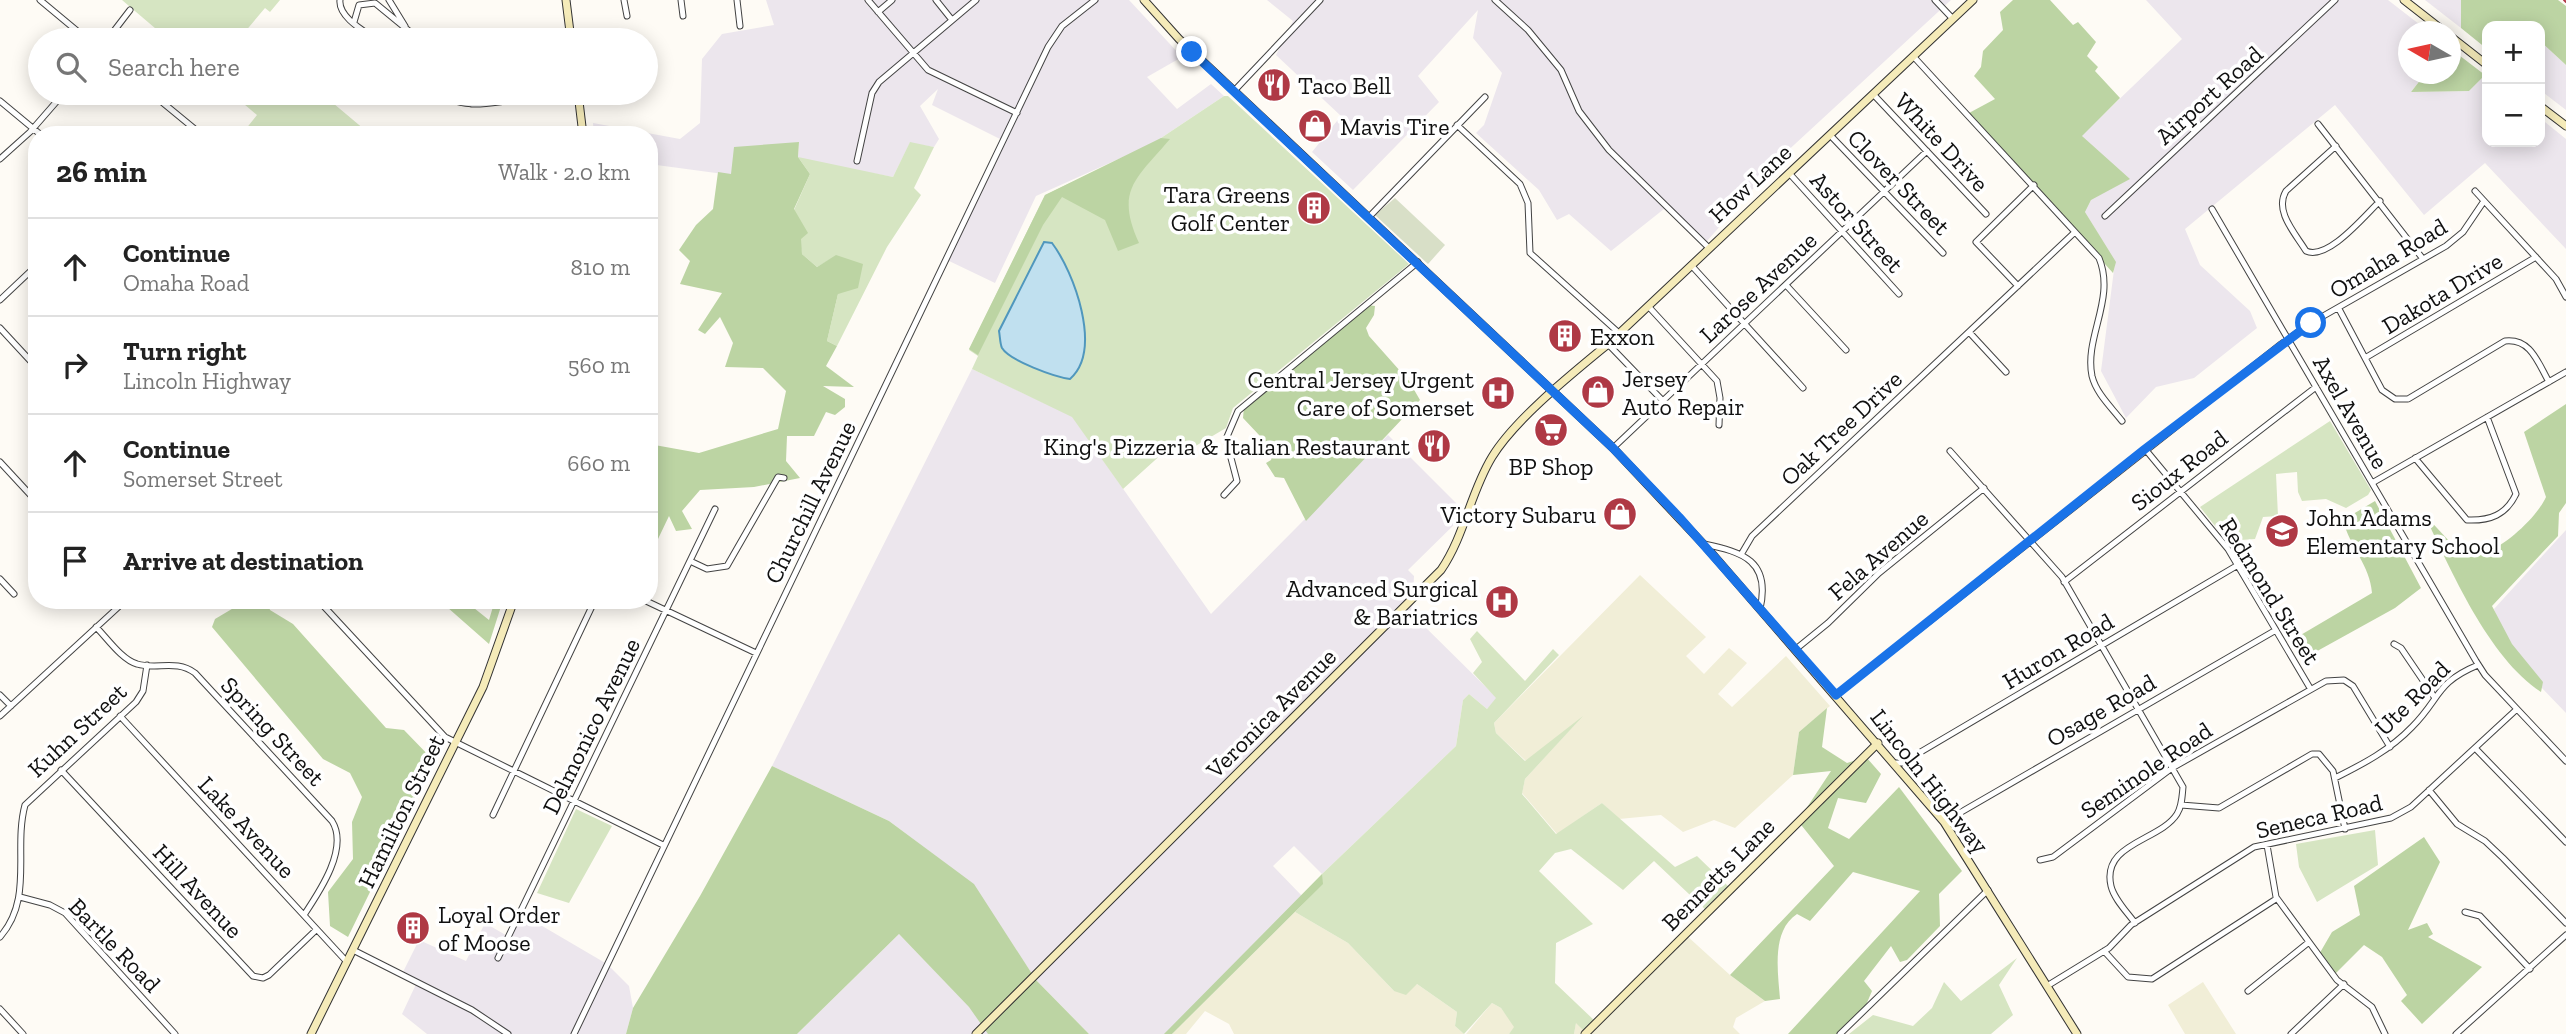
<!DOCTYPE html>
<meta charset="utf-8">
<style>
body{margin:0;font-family:"Zilla Slab",serif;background:#f2f2f2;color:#222}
.controls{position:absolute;right:21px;top:21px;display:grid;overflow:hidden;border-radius:14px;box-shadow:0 4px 18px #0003}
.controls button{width:63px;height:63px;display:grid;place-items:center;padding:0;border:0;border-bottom:2px solid #e0e0e0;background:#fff;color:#222;font:35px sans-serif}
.compass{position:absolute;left:2398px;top:21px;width:63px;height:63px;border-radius:50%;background:#fff;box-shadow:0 4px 18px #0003;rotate:279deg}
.stop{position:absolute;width:21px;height:21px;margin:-16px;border:5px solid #1a73e8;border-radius:50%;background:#fff}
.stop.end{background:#1a73e8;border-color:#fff;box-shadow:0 2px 7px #0008}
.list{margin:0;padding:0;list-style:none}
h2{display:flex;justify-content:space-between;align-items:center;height:91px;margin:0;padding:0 28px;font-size:30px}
h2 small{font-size:23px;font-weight:400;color:#767676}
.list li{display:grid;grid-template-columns:46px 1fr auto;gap:21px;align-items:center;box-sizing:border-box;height:98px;padding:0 28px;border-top:2px solid #e0e0e0}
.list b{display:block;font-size:26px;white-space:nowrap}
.list p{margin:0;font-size:23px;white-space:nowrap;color:#767676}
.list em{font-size:23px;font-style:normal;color:#767676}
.icon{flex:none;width:38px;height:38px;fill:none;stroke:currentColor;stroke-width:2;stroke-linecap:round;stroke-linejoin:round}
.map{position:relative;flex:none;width:2566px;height:1034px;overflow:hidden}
.search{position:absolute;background:#fff;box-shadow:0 4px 18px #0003;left:28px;top:28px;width:630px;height:77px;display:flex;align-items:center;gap:18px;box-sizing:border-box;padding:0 24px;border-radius:38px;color:#767676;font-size:26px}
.panel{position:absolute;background:#fff;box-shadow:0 4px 18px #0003;left:28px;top:126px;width:630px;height:483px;border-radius:28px}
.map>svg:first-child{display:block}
.industrial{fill:#ece6ed}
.farmland{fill:#f1eed7}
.green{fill:#d6e5c2}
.forest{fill:#bcd4a3}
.cemetery{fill:#d8dfc7}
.water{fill:#c0e0ef;stroke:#5097bd;stroke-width:2}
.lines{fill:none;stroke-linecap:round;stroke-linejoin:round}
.street-casing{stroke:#434343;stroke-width:7}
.secondary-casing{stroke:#323232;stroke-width:9}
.street{stroke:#fff;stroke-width:5}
.secondary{stroke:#f5ebb9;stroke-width:7}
.rail{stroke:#af3945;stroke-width:2}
.route{stroke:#1a73e8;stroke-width:9}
.labels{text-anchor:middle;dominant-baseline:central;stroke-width:7;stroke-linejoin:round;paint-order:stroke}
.poi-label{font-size:24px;fill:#101010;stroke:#fff;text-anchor:start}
.street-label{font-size:24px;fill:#101010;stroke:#fff}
</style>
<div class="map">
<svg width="2566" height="1034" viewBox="0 0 2566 1034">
<rect width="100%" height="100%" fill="#fefbf5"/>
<path class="industrial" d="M766 0H1129L1182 57 1147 77 1177 109 1211 84 1224 96 1152 144 1036 196 995 283 947 260 1004 141 932 105 938 89 920 106 939 139 934 147 910 143 893 177 805 161 798 157 799 143 731 175 649 164V135H594L593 123 680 139 700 123 702 59 722 34 774 25Z
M1267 0H1951L1782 156 1707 241 1669 205 1611 251 1569 214 1557 220 1539 190 1476 133 1484 125 1502 73 1473 38 1478 10 1418 76 1439 102 1353 190 1312 152 1341 116 1276 55 1293 21Z
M2146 0H2388L2428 31 2408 32V74H2425L2411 92 2469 91 2485 75 2487 77V142H2540V118L2566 139V249L2485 163 2424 215 2335 105 2185 229 2200 265 2250 311 2257 328 2194 378 2156 387 2126 418 2101 371 2115 262 2085 212 2091 200 2082 135 2182 39Z
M2425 0H2461L2463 26 2461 28Z
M2540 41 2566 65V110L2540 90Z
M972 369 1072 416 1211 614 1388 435 1466 513 1408 570 1414 576 1412 614 1497 698 1487 709 1469 694 1463 700 1456 746 1322 874 1294 846 1273 866 1303 897 1165 1034H1089L1036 980 973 884 889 821 772 766Z
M2566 530V713L2510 655 2494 609Z
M520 913 607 964 629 986 633 1008 626 1034H427L402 1014 418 980 403 972 419 940 466 961 485 923 509 937Z
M899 934 983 1021 989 1034H797Z"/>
<path class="farmland" d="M1640 575 1706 637 1686 656 1704 674 1729 648 1747 663 1718 694 1732 707 1786 656 1830 706 1799 732 1793 775 1735 828 1714 820 1683 832 1661 815 1619 819 1602 803 1557 834 1522 793 1525 779 1578 721 1526 761 1496 733 1494 723Z
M1295 912 1348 943 1394 991 1417 984 1457 1012 1455 1026 1464 1034H1234L1229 1024 1205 1011 1186 1034H1172Z
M1686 935 1730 975 1765 1001 1736 1018 1733 1027 1740 1034H1574L1576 1022 1586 1032Z
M2203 982 2236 1034H2185L2168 1005Z
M1492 1003 1501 1008 1515 1027 1509 1034H1466Z"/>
<path class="green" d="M122 0H280L270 12 265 8 244 33V40H169Z
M231 93H321L371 135H241L257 115Z
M1224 96H1228L1409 264 1233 408 1226 428 1187 451 1164 452 1123 489 1072 417 972 369 978 356 969 350 1045 195 1152 144Z
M910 142 934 147 914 188 921 195 887 247 837 346 827 341 838 294 836 256 817 267 802 254 794 210 810 174 798 157 893 177Z
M2330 421 2371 490 2368 495 2346 508 2326 499 2302 501 2298 492 2297 472 2276 474 2278 516 2263 517 2255 539 2227 541 2200 507Z
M1477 631 1525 681 1553 649 1559 655 1494 723 1496 733 1525 761 1583 716 1525 779 1522 794 1556 834 1602 803 1675 867 1697 856 1731 889 1708 912 1654 861 1623 890 1571 849 1555 853 1539 871 1593 924 1556 943 1555 983 1596 1022 1586 1033 1576 1023 1574 1034H1509L1514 1027 1501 1008 1492 1003 1464 1034 1455 1026 1457 1012 1417 984 1406 995 1394 991 1348 943 1295 912 1322 884V874L1456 746 1463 700 1469 694 1487 709 1496 698 1473 673 1482 662 1470 639Z
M576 809 612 826 569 903 537 893Z
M2375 830 2378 865 2317 902 2299 867 2296 844Z
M2017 958 1999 985 2013 1015 1991 1034H1849L1873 1015 1913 1026 1932 1008 1944 982 1961 1001Z"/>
<path class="forest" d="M2013 0H2050L2073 25 2078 22 2096 42 2087 56 2098 67 2095 71 2120 98 2082 136 2130 179 2091 200 2085 212 2116 262 2113 273 1969 113 1995 99 1974 76 1981 67 1983 51 2003 30 2000 12Z
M2461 0H2558L2566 6V65L2540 41V26H2487V49L2461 28Z
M2451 49 2485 75 2469 91 2411 92 2425 74H2450Z
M1161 138 1170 139C1136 179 1115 190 1139 243L1118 251 1105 220 1062 197 1043 225 978 355 969 349 1045 195Z
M799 142 798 157 810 174 794 209 808 233 801 239 802 254 817 267 836 255 863 264 858 288 838 294 827 341 837 346 826 366 854 387 823 386 845 399V407L835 415 826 412 814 436H787L786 461 800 478 754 487 700 490 682 511 692 529 676 531 669 516 658 539 649 535V444L699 453 778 429 786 391 763 368 725 367 733 343 720 317 705 334 698 330 722 293 680 284 690 261 679 250 696 225 713 209 718 172 731 174 734 147Z
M1367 305 1375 306 1374 315 1366 328 1369 336 1409 381 1420 400 1306 521 1284 478 1275 477 1266 463 1271 460 1274 451 1243 418 1244 407Z
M2566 404V503L2559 513 2558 536 2492 606 2512 644 2543 682 2541 692C2488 657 2451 570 2424 514L2463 556C2470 555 2479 555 2486 553 2507 544 2537 517 2546 497L2524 432Z
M2375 501 2421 588 2395 608 2301 660 2289 638 2299 636 2372 593C2370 565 2350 548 2343 520Z
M247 600H267L270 610 293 624 386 728 404 730 434 761 348 937 330 926 328 892 353 859 352 822 362 797 350 773 323 759 212 627 215 619Z
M439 600H464L489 620 495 600H503L489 644Z
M1827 708 1822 747 1847 763 1866 757 1881 774 1866 803 1838 798 1828 828 1849 839 1899 787 1962 871 1939 894 1940 926 1907 960 1900 962 1891 946 1864 981 1872 991 1866 1005 1838 1034H1788L1920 891 1853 872 1810 921 1797 914C1771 931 1778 972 1780 999L1765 1001 1730 975 1834 866 1798 821 1831 771 1793 775 1799 732Z
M772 766 889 821 974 884 1036 980 1089 1034H988L969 1007 899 934 797 1034H626L633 1008 700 896Z
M2424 837 2440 862 2408 930 2427 923 2433 934 2428 937 2482 967 2422 1024 2401 1001 2407 995 2382 957 2364 945 2334 975 2318 956 2332 932 2360 915 2354 886Z
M1322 874 1323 884 1172 1034H1164Z"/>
<path class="cemetery" d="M1395 198 1445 245 1428 264 1375 215Z"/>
<path class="water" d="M1044 242 1052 243C1074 272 1103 350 1070 379 1055 377 1010 361 1002 348 1000 344 1000 336 999 331Z"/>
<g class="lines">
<g class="street-casing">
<path id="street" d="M40 0 88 40
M340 0C338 17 364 31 377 40
M389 0 405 26
M624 0 627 16
M681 0 683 16
M737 0 740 26
M868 0 928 70 1017 113
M936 0 952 20
M1495 0 1528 30 1561 70 1579 111 1609 150 1709 248
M1935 0 1953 19
M878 12 892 0
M354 22 359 5 375 3 420 40
M107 40 130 10
M512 40 570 32
M1913 56 2099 258C2116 299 2084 337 2092 376 2096 393 2111 407 2122 421
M1234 91 1320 0
M151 93 202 135
M440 93C467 115 515 98 547 93
M470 93 472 104
M1873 94 1986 214
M0 101 41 135
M2318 124 2423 259
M1457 125 1520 184 1528 203 1530 253 1619 333
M1830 135 1943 253
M2336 146 2286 191C2274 211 2295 233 2306 251 2328 261 2365 215 2380 201
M0 159 30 132 64 93
M857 161 872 93 879 82 976 0
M1789 173 1899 294
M2475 191 2556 279 2566 297
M2212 209 2476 661 2485 675 2566 761
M2105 216 2335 0
M1369 217 1485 97
M1691 265 1803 388
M1786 285 1846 350
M2018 286 1976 242 2034 185
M0 300 37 265
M1648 306 1717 381 1720 398 1719 425
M2339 309 2382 390 2395 399H2408L2505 341C2531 338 2538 363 2549 382
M0 328 37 368
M1969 332 2006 372
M1608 344 1663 401
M2365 358 2536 257
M1613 448 1927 151
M2145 449 2228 549 2310 688
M1950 451 2062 577 2183 787C2182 797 2182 806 2177 814 2160 841 2101 843 2111 886 2114 899 2127 912 2135 923
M2415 458 2467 520C2490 521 2506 515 2516 494L2487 417
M0 462 37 502
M2372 483 2566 372
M1224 495 1237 481 1226 439 1238 411 1418 262
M1704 544C1743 552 1771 561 1760 609
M1742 553 1752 536 2075 232
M690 561 707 569 727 566 778 477 784 478
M0 579 14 594
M2064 582 2316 387
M318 600 445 737 663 845
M644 600 756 653
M96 627C107 638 122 660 137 664 157 670 176 659 195 673L332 821C349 848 320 891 304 915
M2394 644 2401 648 2435 698
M1796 649 1828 623 1879 573 1984 488
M0 695 11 706
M1836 695 2281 344 2311 323 2446 246 2463 232 2484 201
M0 716 126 600
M120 716 347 962
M2475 748 2566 842
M1896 763H1902L2238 565
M61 770 253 976 263 978 269 975 316 930
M2335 778C2363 764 2390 750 2412 727 2441 698 2435 683 2478 665
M2429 790 2457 824 2485 841 2503 858 2566 923
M2181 805 2219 808 2312 754H2319L2333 771 2345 829
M493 815 595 600
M1944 822 2276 630
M2267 845 2276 897 2337 980 2372 1007 2385 1034
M2040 860 2053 857 2172 768 2326 681 2344 680 2353 686 2390 747
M20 897 50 905 65 913 175 1034
M2465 912 2480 916 2530 969
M0 937C34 898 13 850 25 805L136 702 143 691 147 665
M353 950 472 1010 508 1034
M2104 951 2128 977 2152 979 2276 899
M498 958 715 509
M2047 986 2109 948 2131 925 2254 847 2391 818 2411 807 2517 709
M2248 991 2309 942
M0 1009 23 1034
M574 1034 1048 47 1062 26 1095 0
M1840 1034 1988 890
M2291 1034 2344 984
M2456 1034 2566 935"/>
</g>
<g class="secondary-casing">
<path id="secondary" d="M566 0 571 40
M1144 0 1179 39 1613 448 1707 548 1944 822 2077 1034
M2404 0 2445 32
M2450 36 2487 65
M578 93 583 135
M2540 106 2566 126
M311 1034 483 687 514 600
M976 1034 1441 570C1465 535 1470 493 1492 457 1515 419 1573 373 1608 344L1973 0
M1585 1034 1878 743"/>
</g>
<use href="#street" class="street"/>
<use href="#secondary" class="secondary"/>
<path class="rail" d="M2564 0 2566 2"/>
</g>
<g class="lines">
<path class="route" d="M1192 52 1613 448 1679 517 1836 695 2145 449 2311 323"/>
</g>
<defs>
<g id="restaurant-disc" transform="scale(1.75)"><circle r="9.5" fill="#af3945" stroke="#fff"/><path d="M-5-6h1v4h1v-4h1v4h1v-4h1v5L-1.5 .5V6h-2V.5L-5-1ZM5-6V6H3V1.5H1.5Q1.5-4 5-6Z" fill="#fff"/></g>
<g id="shop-disc" transform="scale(1.75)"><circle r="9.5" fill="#af3945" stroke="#fff"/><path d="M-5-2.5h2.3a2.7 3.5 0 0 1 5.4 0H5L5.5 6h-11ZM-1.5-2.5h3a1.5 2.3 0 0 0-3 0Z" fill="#fff"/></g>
<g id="building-disc" transform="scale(1.75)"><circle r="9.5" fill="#af3945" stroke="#fff"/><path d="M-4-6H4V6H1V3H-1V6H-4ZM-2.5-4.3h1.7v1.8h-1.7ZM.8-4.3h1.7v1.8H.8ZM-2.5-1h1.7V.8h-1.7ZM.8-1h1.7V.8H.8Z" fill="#fff"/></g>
<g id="hospital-disc" transform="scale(1.75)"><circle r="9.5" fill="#af3945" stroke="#fff"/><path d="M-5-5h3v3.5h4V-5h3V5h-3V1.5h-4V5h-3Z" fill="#fff"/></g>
<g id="supermarket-disc" transform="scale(1.75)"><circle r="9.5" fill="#af3945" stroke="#fff"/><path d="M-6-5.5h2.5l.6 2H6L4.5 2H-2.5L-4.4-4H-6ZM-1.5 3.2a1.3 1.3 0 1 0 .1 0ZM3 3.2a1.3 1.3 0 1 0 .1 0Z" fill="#fff"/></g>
<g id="school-disc" transform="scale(1.75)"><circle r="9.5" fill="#af3945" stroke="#fff"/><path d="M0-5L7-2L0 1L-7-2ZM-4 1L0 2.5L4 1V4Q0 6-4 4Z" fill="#fff"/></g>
</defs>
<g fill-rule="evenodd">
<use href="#restaurant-disc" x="1274" y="85"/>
<use href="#shop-disc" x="1315" y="126"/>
<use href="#building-disc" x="1314" y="208"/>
<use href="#building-disc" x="1565" y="336"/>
<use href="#shop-disc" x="1598" y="392"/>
<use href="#hospital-disc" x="1498" y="393"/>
<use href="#supermarket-disc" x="1551" y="430"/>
<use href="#restaurant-disc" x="1434" y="446"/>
<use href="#shop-disc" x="1620" y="514"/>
<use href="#school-disc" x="2282" y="531"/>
<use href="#hospital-disc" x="1502" y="602"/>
<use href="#building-disc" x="413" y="928"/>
</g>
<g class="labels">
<g class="poi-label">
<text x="1298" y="85">Taco Bell</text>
<text x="1340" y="126">Mavis Tire</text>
<text x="1290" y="194" text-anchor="end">Tara Greens<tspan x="1290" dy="28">Golf Center</tspan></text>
<text x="1590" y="336">Exxon</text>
<text x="1622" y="378">Jersey<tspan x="1622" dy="28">Auto Repair</tspan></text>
<text x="1474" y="379" text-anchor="end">Central Jersey Urgent<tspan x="1474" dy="28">Care of Somerset</tspan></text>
<text x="1410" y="446" text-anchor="end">King's Pizzeria &amp; Italian Restaurant</text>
<text x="1551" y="466" text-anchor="middle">BP Shop</text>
<text x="1596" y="514" text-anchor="end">Victory Subaru</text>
<text x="2306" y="517">John Adams<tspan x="2306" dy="28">Elementary School</tspan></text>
<text x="1478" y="588" text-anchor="end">Advanced Surgical<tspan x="1478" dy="28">&amp; Bariatrics</tspan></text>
<text x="438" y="914">Loyal Order<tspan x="438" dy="28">of Moose</tspan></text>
</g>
<g class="street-label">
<text transform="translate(2209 95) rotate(-42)">Airport Road</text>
<text transform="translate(1942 142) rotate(47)">White Drive</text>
<text transform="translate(1899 182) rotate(46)">Clover Street</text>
<text transform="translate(1750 183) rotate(-43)">How Lane</text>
<text transform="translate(1857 222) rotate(48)">Astor Street</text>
<text transform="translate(2388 258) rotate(-31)">Omaha Road</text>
<text transform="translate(1758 287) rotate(-43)">Larose Avenue</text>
<text transform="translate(2442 293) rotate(-31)">Dakota Drive</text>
<text transform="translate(2351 412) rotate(60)">Axel Avenue</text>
<text transform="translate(1841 428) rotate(-43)">Oak Tree Drive</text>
<text transform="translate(2179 470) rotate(-38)">Sioux Road</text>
<text transform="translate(810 502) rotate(-64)">Churchill Avenue</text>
<text transform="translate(1878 555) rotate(-41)">Fela Avenue</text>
<text transform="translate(2270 591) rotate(58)">Redmond Street</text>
<text transform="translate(2058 651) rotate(-31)">Huron Road</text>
<text transform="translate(2412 698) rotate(-45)">Ute Road</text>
<text transform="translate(2101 710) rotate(-30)">Osage Road</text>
<text transform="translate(1271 713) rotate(-45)">Veronica Avenue</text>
<text transform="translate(591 726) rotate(-64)">Delmonico Avenue</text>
<text transform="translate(77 730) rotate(-43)">Kuhn Street</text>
<text transform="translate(273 731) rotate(47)">Spring Street</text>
<text transform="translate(2146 770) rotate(-34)">Seminole Road</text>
<text transform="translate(1930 781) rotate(52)">Lincoln Highway</text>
<text transform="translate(401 811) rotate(-64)">Hamilton Street</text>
<text transform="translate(2319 816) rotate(-13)">Seneca Road</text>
<text transform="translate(247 827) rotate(47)">Lake Avenue</text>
<text transform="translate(1718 874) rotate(-45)">Bennetts Lane</text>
<text transform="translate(198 891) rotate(47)">Hill Avenue</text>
<text transform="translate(115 945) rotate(46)">Bartle Road</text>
</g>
</g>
</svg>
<div class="controls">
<button>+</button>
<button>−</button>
</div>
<svg class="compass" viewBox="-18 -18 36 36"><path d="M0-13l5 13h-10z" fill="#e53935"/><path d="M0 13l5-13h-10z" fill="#767676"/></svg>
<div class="stop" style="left:2311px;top:323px"></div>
<div class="stop end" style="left:1192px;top:52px"></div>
<div class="search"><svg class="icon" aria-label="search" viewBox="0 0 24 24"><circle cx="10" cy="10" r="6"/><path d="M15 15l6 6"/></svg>Search here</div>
<section class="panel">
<h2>26 min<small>Walk · 2.0 km</small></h2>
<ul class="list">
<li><svg class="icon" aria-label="ahead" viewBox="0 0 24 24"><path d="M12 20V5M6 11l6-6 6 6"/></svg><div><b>Continue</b><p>Omaha Road</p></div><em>810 m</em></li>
<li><svg class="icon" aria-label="right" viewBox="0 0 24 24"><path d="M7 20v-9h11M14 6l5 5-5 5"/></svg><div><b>Turn right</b><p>Lincoln Highway</p></div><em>560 m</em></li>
<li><svg class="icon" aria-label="ahead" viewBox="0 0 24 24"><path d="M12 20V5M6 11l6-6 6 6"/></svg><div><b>Continue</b><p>Somerset Street</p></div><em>660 m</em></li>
<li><svg class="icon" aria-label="arrive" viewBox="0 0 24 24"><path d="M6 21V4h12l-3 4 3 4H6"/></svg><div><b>Arrive at destination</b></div></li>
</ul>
</section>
</div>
